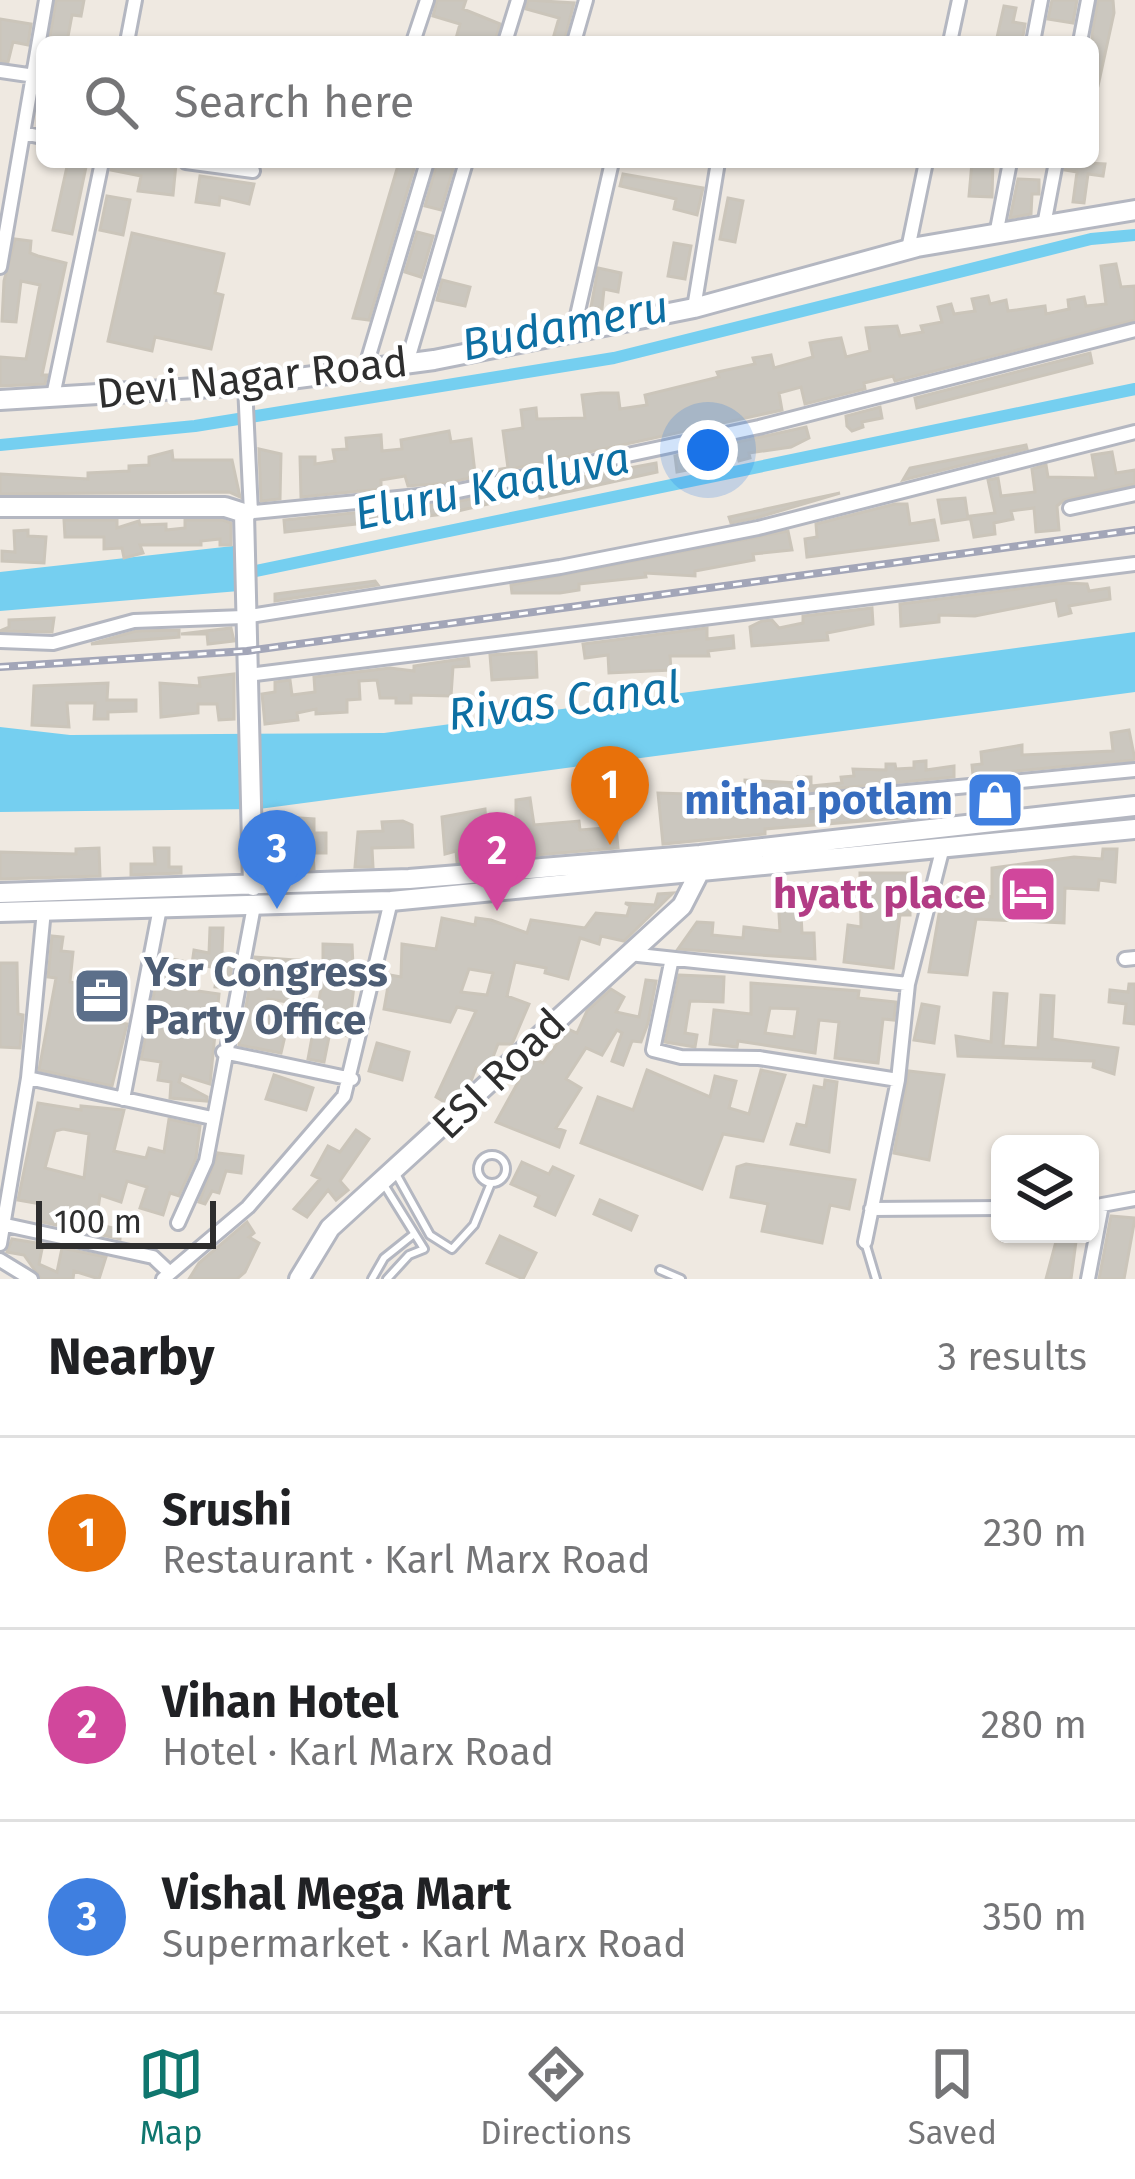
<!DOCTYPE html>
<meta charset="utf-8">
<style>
body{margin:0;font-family:"Fira Sans",sans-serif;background:#f6f6f6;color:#202124}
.controls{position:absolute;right:36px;bottom:36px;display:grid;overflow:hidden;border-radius:18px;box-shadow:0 3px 9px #0004}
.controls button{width:108px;height:108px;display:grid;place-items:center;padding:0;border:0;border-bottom:3px solid #e0e0e0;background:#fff;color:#202124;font:60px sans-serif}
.scale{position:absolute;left:36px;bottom:30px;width:180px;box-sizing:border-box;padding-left:12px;border:6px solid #2e2e2e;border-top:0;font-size:33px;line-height:42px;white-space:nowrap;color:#2e2e2e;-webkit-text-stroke:9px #fff;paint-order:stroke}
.you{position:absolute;left:708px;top:450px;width:42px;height:42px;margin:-30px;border:9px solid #fff;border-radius:50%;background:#1a73e8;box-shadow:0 0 0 18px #1a73e833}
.badge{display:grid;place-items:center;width:78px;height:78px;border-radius:50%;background:#0f766e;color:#fff;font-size:39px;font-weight:700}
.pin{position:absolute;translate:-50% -99px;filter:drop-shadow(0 3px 6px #0008)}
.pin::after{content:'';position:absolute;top:63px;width:42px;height:36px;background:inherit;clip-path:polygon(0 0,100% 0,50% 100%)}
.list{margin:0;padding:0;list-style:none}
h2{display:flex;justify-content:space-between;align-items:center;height:156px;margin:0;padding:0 48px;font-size:51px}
h2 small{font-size:39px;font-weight:400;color:#757577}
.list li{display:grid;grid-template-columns:78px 1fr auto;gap:36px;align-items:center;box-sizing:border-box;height:192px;padding:0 48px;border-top:3px solid #e0e0e0}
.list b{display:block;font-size:45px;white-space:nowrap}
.list p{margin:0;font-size:39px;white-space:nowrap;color:#757577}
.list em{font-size:39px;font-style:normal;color:#757577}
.icon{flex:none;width:66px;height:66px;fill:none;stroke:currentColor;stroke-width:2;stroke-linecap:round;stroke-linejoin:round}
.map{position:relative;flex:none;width:1135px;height:1279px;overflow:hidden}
.search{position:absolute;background:#fff;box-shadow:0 3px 9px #0004;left:36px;right:36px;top:36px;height:132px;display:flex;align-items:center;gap:30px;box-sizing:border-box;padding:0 42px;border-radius:18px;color:#757577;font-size:45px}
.sheet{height:732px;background:#fff}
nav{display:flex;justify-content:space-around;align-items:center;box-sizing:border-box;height:168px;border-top:3px solid #e0e0e0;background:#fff;font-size:33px;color:#757577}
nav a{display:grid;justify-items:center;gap:6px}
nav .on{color:#0f766e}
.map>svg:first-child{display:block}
.water{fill:#75cff0}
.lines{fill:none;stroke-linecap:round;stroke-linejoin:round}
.canal{stroke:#75cff0;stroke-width:12}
.building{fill:#cbc7bf;stroke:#cbc5ba;stroke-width:3;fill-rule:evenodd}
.lane-casing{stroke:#b4b7c1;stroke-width:12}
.street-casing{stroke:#b4b7c1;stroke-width:18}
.secondary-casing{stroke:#b4b7c1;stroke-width:24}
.lane{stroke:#fff;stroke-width:6}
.street{stroke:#fff;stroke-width:12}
.secondary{stroke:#fff;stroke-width:18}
.rail-casing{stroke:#a3a6b8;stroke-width:8}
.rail{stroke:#fff;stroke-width:3;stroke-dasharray:9;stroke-linecap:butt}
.labels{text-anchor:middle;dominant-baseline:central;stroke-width:9;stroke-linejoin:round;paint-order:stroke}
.street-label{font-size:42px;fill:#2e2e2e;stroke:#fff}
.shop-label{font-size:42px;font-weight:bold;fill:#366cbe;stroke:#fff;text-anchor:end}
.hotel-label{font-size:42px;font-weight:bold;fill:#b23c85;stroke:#fff;text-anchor:end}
.service-label{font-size:42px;font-weight:bold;fill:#4e5e75;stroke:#fff;text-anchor:start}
.water-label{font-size:45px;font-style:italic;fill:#0d6fa3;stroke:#fff}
</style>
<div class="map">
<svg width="1135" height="1279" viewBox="0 0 1135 1279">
<rect width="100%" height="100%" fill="#efe9e1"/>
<path class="water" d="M233 546 239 591 0 611V572Z
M1135 632V692L259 809 0 812V727L70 735 384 733Z"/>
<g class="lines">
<path class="canal" d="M0 445 195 426 614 358 1091 239 1135 235
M241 574 1135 389"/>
</g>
<path class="building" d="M56 0H84L81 16 72 15 67 42H49Z
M437 0H466L463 9 500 24 495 42H455L460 24 433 16Z
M528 0 574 3 564 42H552L559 18 526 9Z
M1052 0H1077L1073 23 1048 19Z
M1098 0H1113L1114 13 1098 86H1093L1092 33Z
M1004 6 1016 8 1013 22 1025 24 1022 42H996Z
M0 19 31 24 28 45 13 42 8 62 0 61Z
M68 162H87L72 234 53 230Z
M112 162 176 164 173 195 138 191 141 176 111 170Z
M399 162H416L369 320 353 318Z
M437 162 455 163 441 210 425 206Z
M972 162H993L992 197 969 196Z
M1066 162 1105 164 1103 176 1088 174 1084 203 1073 202 1077 172 1065 170Z
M623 174 703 188 697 215 674 209 676 199 620 186Z
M200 176 254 184 249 204 220 197 219 205 196 202Z
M1018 179 1039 180V194H1032L1031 214 1010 218Z
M107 196 130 200 123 235 100 230Z
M728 198 743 201 735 242 720 239Z
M417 232 433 236 421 277 405 272Z
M132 233 224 254 215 293 223 295 211 349 155 337 152 351 108 341Z
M15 239 31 241 30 253 38 256 66 263 42 375H47L45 384 0 386V357L26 359 40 285 21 281 16 322 2 321 4 281Z
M674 243 691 246 685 279 668 276Z
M1116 264 1121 287 1135 286V320L895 381 893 376 864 383 865 389 805 404 801 387 779 393 782 410 447 483 408 486 405 476 381 480V489L301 497 300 457H315V464L335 461 333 450 347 449 346 438 381 435 382 451 402 449 401 440 449 431 451 442 471 439 475 473 508 468 503 431 523 428 521 410 536 408 537 419 585 418 582 395 601 393H618L620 409 647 405 645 395 719 377 717 372 755 364 753 358 771 355 774 368 813 357 810 343 826 340 841 338 846 357 870 351 866 328 897 326 900 336 923 332 921 326 942 322 938 307 951 304 954 314 975 311 972 299 988 296 990 304 1006 300 1008 311 1045 306 1046 314 1069 309 1068 300 1084 297 1086 306 1106 304 1101 266Z
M598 268 621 273 618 292 604 289 602 309 591 307Z
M442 280 470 287 465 306 437 300Z
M1090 353 1092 363 917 408 915 398Z
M880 407 882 418 862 422 863 427 852 431 847 426 846 416Z
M806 427 809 438 791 447 749 453 750 458 739 461 738 456 700 461 692 469 677 472 675 456Z
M1026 445 1027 449 903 480 910 468Z
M259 449 281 454 280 499 261 501Z
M172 451 173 460H232L240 497 229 492 0 494V474L88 479V473L129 471V466L149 465V457Z
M1112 452 1116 473 1135 470V484L1064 500 1057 506 1059 530 1036 532 1034 508 1011 511 1013 519 994 523 995 534 974 537 970 516 995 513 988 480 998 478 1001 496 1035 492 1032 469 1046 465 1048 477 1096 478 1092 455Z
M656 463 657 472 540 498 538 485Z
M519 489V495L505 500 445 514 285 532 284 520 450 503Z
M840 493 756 518 731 523 729 517Z
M965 498 968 519 942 523 938 500Z
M895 504H907L910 524 934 520 938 540 807 557 805 539 817 537 816 524Z
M64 520H117V528L139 521 140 525 166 524V530L185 528V520H223L231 523V545H220V539L201 541V545H140L143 553 124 558 122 548 104 549V537H65Z
M28 530V536L46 537 44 563 2 561V551L15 552 14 531Z
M788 531 792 550 753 554 754 560 695 571V576L645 573 646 577 579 584V590L560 593H512L511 585Z
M375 581 378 585 275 601V594Z
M1065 583 1087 584 1089 591 1109 588 1110 599 1069 606 1071 613 1059 616 1056 600 975 616 939 615V622L901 626 900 604Z
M872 608 873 624 827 633 828 640 752 646 750 627 762 621 772 620 779 628 803 623V616Z
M54 618 52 632 0 631 9 627V620Z
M231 628 234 641 208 644 207 634H181Z
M707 628V639L733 636 734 648 708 651 709 656H670L671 670 609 673 608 655 585 658 583 644Z
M179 630V637L91 644 136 631Z
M536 652 537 677 492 680 490 655Z
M468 658 469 666 453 667 451 696 411 695V703H396V698H380L377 680 359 681 360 699 347 700V712L316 714V709L297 713 298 720 265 724 262 694 275 692V682L290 680 292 695 315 692 314 677 390 668 414 671V666Z
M234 674V719L219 720 217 704H198V713L161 717 160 683 200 686 199 678Z
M108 683 107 700H136V711L108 712V719H94L95 703H67L69 727 32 725 34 686Z
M1129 730 1135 760 973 775 972 765 982 764 981 752 1022 745V755L1113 751 1111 733Z
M926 761V770L954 766V777L770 795 761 805 772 815 924 801 926 816 765 829V834L663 844 658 793 722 795 721 790 745 788V780L798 783V777H811V786L842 783 841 777 854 776 853 769 886 770V764H895L896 769 914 768V762Z
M530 798 534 825 579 821 580 830 616 827 618 848 457 862 456 851 445 854 442 817 485 809 487 838 516 836V800Z
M268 816 314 819V833H326V853H313L314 869 266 870V861L302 859 301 840 265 843Z
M403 821 412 825 413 847 372 848 373 867H355L358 832 383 831 382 822Z
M99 848 100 876 0 879V852L76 854V849Z
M154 848H169V867H181V873L131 875V864H155Z
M1103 849H1117L1115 882 1099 880 1098 890 1065 888 1064 923 976 919 967 975 929 972 943 891 992 897V868L1074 857 1102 859Z
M860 873H910V915H900L893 968 844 962 848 925 861 927Z
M673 893 624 941 601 936 599 944 580 938 568 979 545 973 546 968 515 962 507 996 529 1004 512 1044H498L491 1062 482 1070 476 1068 471 1081 446 1103 436 1097 476 1011 457 1007 450 1022 384 1009 390 975 401 977 402 944 436 949 442 918 475 925 476 918 491 920 527 933 531 920 585 928 596 913 627 916 630 906 625 903 655 905 658 894ZM469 969 493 973 487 995 461 992Z
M800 896 802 933H814L815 959 678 949 697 922 713 923 712 935 743 938 744 927 780 931 778 897Z
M210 928H223L222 953 234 955 228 988 215 987 218 968 192 964 194 950 209 953Z
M52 936 63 937 61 951 73 952 70 982 118 990 113 1022 127 1024 112 1086 39 1070 56 978 48 977Z
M323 944 352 945 354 986 348 1036 330 1032 324 1062 308 1059 321 989 306 986 302 1004 268 999 266 1013 271 1020 288 1023 281 1053 239 1045 255 957 323 962Z
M161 957 182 961 177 988 219 994 210 1084 181 1075 179 1082 207 1097V1101L170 1098 171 1082 158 1080 161 1062 141 1059Z
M0 963H17L18 1014 23 1015 20 1048 0 1047Z
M679 975 724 977 723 1002 690 1001 685 1033 697 1035 695 1047 665 1042Z
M646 980 656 981 648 1023 641 1042 632 1041 623 1065 612 1061 622 1033 617 1030 602 1055 586 1048 566 1079 581 1088 556 1128 565 1131 559 1147 496 1122 527 1066 535 1059 543 1063 568 1029 577 1033 587 1011 611 989 624 997 616 1012 639 1017Z
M751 983 859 991 858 998 896 1002 894 1020 883 1019 878 1063 835 1058 839 1022 819 1020 815 1053 738 1041 737 1047 710 1044 714 1010 751 1014ZM770 1008 798 1009 794 1037 765 1033Z
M1129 984H1135V1024L1124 1023 1126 1004 1109 1002 1110 990 1128 992Z
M994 993 1007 994 1003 1046 1038 1048 1041 995 1054 996 1052 1039 1118 1048 1114 1074 1093 1067 1094 1061 958 1056 956 1036 991 1042Z
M922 1004 939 1007 934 1043 914 1040Z
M377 1043 409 1052 402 1080 369 1071Z
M647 1070 710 1097 715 1076 736 1081 729 1108 749 1114 761 1070 785 1075 763 1141 723 1134 702 1189 581 1143 598 1097 633 1110Z
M909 1071 944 1075 929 1160 894 1153Z
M274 1075 313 1088 306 1110 266 1099Z
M825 1080 837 1082 829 1152 791 1144 797 1124 806 1126 814 1086 824 1088Z
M38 1103 81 1110V1106L124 1110 114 1151 146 1158 149 1148 164 1152 169 1119 200 1126 196 1158 179 1196 170 1193 163 1215 140 1208 147 1187 127 1181 121 1202 100 1195 96 1224 121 1230 120 1239 38 1221 41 1204 18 1200ZM63 1129 89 1134 84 1178 45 1168 55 1131Z
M356 1130 369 1139 340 1181 348 1190 336 1200 328 1190 307 1217 294 1209 320 1179 312 1175 328 1146 340 1152Z
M218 1153 243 1156 241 1173 226 1171 219 1193 212 1191 205 1204 199 1202Z
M522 1162 549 1174 553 1167 573 1176 555 1215 535 1206 539 1196 511 1184Z
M746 1164 855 1180 849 1209 830 1205 822 1243 762 1231 768 1204 731 1197 737 1167Z
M600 1200 637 1216 631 1230 594 1214Z
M1111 1216 1135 1218 1124 1279H1099Z
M247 1222 254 1233 249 1237 259 1243 245 1272 237 1279H189L199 1263Z
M1058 1234H1077L1071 1279H1046Z
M500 1236 536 1253 523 1279 487 1263Z
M12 1239 43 1244 39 1264 57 1272 62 1248 106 1257 99 1279 74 1271 73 1279H41L24 1255 7 1252Z"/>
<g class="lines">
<g class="lane-casing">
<path id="lane" d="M478 1169a14 14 0 1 1 28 0a14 14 0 1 1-28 0Z
M395 1172 430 1235 452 1249 474 1225 491 1183
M383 1183 424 1249 409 1255 387 1279
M865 1242 876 1279
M660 1270 681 1279
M372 1279 384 1258 414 1234"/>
</g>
<g class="street-casing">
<path id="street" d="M127 42 135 0
M413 42 427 0
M505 42 518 0
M574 42 586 0
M950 42 959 0
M1033 42 1041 0
M1080 42 1088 0
M0 71 42 77
M23 133 42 137
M186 162 253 171
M1044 225 1056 162
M996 235 1010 162
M908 249 926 162
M0 267 46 0
M694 308 718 162
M573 333 612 162
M407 363 466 162
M365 369 427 162
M245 385 251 513
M53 396 102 162
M1070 508 1135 494
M244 513 449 493 759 427 1135 330
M0 641 53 643 134 621 244 617 560 567 758 528 1135 432
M248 675 1135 564
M771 805 1135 770
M629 954 908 984
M1125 959 1135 958
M671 963 653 1050 681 1057 759 1058 898 1080
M223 1052 352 1079
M28 1078 212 1118
M123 1099 160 908
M871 1209 1000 1208
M178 1223 206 1161 254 906
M6 1225 153 1257 170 1273
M865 1242 898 1080 908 984 943 847
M0 1244 28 1078 44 910
M0 1260 31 1279
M163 1279 248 1207 344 1096 391 901
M1088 1279 1102 1205 1135 1199"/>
</g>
<g class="secondary-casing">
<path id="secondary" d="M0 400 245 385 434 360 694 308 917 247 1135 210
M0 507H225L244 513 253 886
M0 893 409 879 700 855 1135 806
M0 912 391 901 1135 829
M299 1279 330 1228 682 906 700 871"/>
</g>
<use href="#lane" class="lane"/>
<use href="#street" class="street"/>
<use href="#secondary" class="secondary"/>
<g class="rail-casing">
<path id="rail" d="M0 667 247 651 1135 530"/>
</g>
<use href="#rail" class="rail"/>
</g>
<defs>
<g id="shop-square" transform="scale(3)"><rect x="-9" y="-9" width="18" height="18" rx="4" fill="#3f7fe0" stroke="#fff"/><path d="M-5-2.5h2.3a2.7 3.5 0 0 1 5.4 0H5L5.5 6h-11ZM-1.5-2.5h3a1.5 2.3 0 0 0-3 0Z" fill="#fff"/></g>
<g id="hotel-square" transform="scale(3)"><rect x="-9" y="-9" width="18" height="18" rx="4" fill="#d1479c" stroke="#fff"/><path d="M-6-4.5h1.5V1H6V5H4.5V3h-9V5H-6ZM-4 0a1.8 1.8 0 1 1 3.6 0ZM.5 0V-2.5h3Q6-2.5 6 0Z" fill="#fff"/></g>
<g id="office-square" transform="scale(3)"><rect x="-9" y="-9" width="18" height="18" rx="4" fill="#5c6f8a" stroke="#fff"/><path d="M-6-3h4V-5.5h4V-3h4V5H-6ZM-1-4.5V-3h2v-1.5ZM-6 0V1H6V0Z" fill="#fff"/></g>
</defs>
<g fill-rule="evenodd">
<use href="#shop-square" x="995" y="800"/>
<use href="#hotel-square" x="1028" y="894"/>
<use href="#office-square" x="102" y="996"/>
</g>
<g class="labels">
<g class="street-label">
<text transform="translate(252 378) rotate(-6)">Devi Nagar Road</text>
<text transform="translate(499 1074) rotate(-44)">ESI Road</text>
</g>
<g class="shop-label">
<text x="953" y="800">mithai potlam</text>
</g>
<g class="hotel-label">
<text x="986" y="894">hyatt place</text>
</g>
<g class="service-label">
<text x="144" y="972">Ysr Congress<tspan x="144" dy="48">Party Office</tspan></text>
</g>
<g class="water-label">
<text transform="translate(565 326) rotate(-11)">Budameru</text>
<text transform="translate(492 486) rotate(-12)">Eluru Kaaluva</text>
<text transform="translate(564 701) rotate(-7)">Rivas Canal</text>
</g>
</g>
</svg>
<div class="controls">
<button><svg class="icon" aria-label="layers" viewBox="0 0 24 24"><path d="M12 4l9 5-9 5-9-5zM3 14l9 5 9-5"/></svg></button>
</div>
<div class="scale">100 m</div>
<div class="you"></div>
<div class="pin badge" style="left:610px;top:845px;background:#e8710a">1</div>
<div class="pin badge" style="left:497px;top:911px;background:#d1479c">2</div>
<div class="pin badge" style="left:277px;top:909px;background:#3f7fe0">3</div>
<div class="search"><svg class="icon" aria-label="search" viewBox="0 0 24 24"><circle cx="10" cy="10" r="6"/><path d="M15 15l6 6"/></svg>Search here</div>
</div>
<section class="sheet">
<h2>Nearby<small>3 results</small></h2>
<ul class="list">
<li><span class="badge" style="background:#e8710a">1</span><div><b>Srushi</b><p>Restaurant · Karl Marx Road</p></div><em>230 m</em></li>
<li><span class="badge" style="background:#d1479c">2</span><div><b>Vihan Hotel</b><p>Hotel · Karl Marx Road</p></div><em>280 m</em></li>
<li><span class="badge" style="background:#3f7fe0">3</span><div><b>Vishal Mega Mart</b><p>Supermarket · Karl Marx Road</p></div><em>350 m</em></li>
</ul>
</section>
<nav>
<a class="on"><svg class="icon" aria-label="map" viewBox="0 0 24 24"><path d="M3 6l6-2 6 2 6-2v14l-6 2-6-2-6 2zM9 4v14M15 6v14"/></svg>Map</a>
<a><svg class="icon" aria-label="directions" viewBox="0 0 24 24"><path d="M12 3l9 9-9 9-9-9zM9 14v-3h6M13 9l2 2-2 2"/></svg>Directions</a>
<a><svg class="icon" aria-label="saved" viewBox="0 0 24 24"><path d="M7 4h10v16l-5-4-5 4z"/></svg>Saved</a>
</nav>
